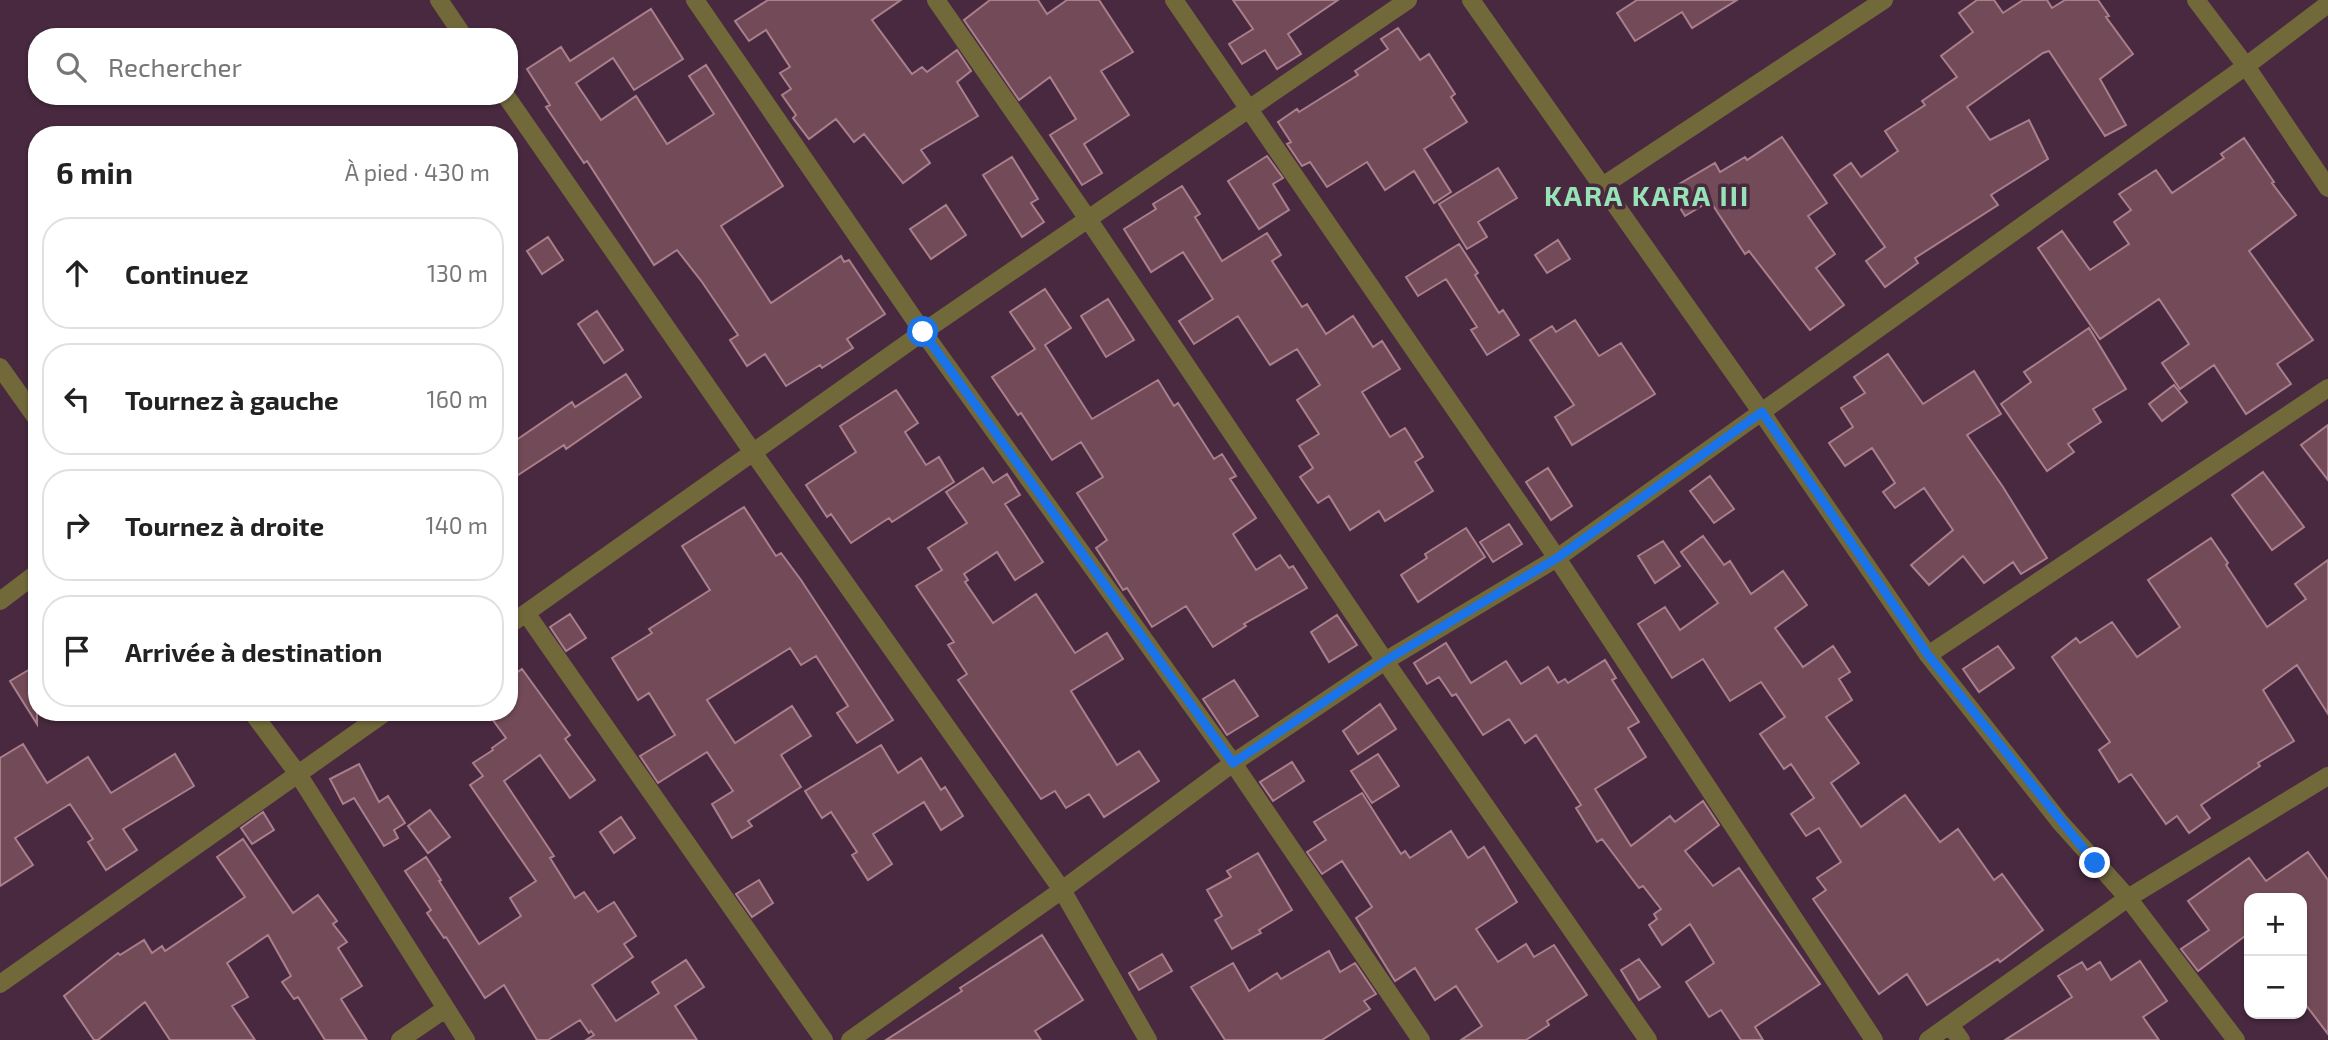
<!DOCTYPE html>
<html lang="fr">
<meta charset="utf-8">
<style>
body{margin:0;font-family:"Exo 2",sans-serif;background:#f2f2f2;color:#222}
.controls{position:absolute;right:21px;bottom:21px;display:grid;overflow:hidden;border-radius:14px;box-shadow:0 2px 5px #0004}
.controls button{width:63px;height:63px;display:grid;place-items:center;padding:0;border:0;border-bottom:2px solid #e0e0e0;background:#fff;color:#222;font:35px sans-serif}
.stop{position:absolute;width:21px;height:21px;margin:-16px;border:5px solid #1a73e8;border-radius:50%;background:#fff}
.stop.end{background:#1a73e8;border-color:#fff;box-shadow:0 2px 7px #0008}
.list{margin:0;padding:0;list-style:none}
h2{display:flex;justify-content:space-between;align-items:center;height:91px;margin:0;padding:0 28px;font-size:30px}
h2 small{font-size:23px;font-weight:400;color:#767676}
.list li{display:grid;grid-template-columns:46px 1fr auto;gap:21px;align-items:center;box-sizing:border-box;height:112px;margin:0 14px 14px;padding:0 14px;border:2px solid #e0e0e0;border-radius:28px}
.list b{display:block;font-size:26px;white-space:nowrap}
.list em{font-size:23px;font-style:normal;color:#767676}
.icon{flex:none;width:38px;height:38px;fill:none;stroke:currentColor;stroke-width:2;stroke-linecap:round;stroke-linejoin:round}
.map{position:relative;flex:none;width:2328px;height:1040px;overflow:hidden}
.search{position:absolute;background:#fff;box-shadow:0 2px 5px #0004;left:28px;top:28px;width:490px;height:77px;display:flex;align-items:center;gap:18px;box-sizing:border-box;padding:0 24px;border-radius:28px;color:#767676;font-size:26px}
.panel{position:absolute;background:#fff;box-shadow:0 2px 5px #0004;left:28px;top:126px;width:490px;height:595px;border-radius:28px}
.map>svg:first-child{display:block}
.building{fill:#734b58;stroke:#aa7f8c;stroke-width:2}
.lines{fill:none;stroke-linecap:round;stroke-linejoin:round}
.minor{stroke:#72693b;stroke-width:18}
.tertiary{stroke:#72693b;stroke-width:18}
.route{stroke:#1a73e8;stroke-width:9}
.labels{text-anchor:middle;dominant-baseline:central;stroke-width:7;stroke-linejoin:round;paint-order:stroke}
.district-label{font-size:28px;font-weight:bold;letter-spacing:2px;fill:#95e3b6;stroke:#48293f}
</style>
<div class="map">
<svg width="2328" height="1040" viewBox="0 0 2328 1040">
<rect width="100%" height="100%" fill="#48293f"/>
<path class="building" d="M768 0H901L872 20 912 74 922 67 927 72 957 50 971 71 957 82 978 116 921 150 930 163 903 183 864 134 854 142 836 119 809 139 793 118 796 115 782 95 791 89 780 73 790 67 766 30 749 41 735 21Z
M990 0H1038L1047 14 1067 0H1099L1133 52 1101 71 1129 115 1084 144 1102 173 1082 185 1050 135 1076 119 1050 77 1019 100 964 20Z
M1233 0H1338L1288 34 1301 54 1277 69 1265 50 1242 64 1229 44 1253 29Z
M1637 0H1737L1692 28 1682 12 1635 41 1617 13Z
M1977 0H1994L2003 13 2023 0H2047L2052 8 2065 0H2098L2109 16 2106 17 2133 54 2100 79 2126 125 2105 136 2049 51 2043 53 1967 107 1990 140 2029 120 2048 159 1991 195 1998 205 1915 258 1918 263 1885 287 1866 261 1885 247 1834 175 1851 163 1861 177 1898 151 1885 131 1925 105 1922 101 1957 77 1941 56 1973 32 1959 13Z
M651 9 683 59 634 90 613 58 576 83 601 120 636 96 667 144 714 114 689 76 706 65 783 186 721 226 771 303 841 256 844 262 849 260 885 314 847 339 853 348 822 368 820 365 786 386 765 354 747 366 730 340 738 335 702 282 677 250 654 265 587 161 584 163 546 107 550 105 527 69 561 47 570 61Z
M1398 28 1420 60 1429 54 1455 94 1451 97 1467 122 1424 149 1451 192 1434 203 1414 171 1385 190 1367 162 1327 187 1310 162 1302 166 1287 144 1291 142 1278 122 1297 109 1299 112 1358 75 1355 71 1388 49 1381 39Z
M1782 137 1827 203 1808 216 1835 254 1816 268 1844 305 1810 330 1749 251 1745 254 1710 201 1685 216 1669 190 1715 163 1720 172 1745 157 1747 160Z
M2244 138 2274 182 2272 183 2296 215 2249 251 2313 340 2277 364 2291 384 2246 414 2214 365 2180 389 2162 363 2189 344 2159 299 2100 339 2038 248 2062 231 2090 270 2129 244 2114 222 2131 210 2119 194 2156 170 2172 193 2224 158 2221 154Z
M1267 156 1283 178 1273 184 1289 210 1259 229 1228 181Z
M1012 157 1038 199 1031 203 1044 222 1022 237 983 175Z
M1498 168 1517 198 1478 222 1487 237 1467 249 1439 204Z
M1182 186 1200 214 1195 217 1222 261 1267 233 1281 255 1272 261 1302 307 1307 304 1326 334 1353 316 1373 347 1382 341 1400 369 1362 392 1390 437 1405 428 1423 457 1415 462 1433 491 1385 521 1379 511 1350 530 1329 496 1318 503 1300 477 1313 468 1299 446 1319 434 1297 400 1320 385 1297 349 1270 365 1238 316 1194 344 1179 321 1213 299 1183 252 1151 272 1124 229 1156 209 1153 204Z
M946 205 966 235 931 259 910 229Z
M548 237 563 260 542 274 527 251Z
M1558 240 1570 259 1547 273 1535 255Z
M1459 244 1478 273 1475 275 1499 313 1503 310 1519 335 1487 355 1471 330 1477 327 1446 279 1418 296 1406 277Z
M1045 289 1071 328 1045 345 1092 419 1158 380 1174 406 1178 403 1214 459 1222 454 1236 476 1230 479 1256 518 1233 534 1256 570 1280 555 1289 568 1293 566 1307 588 1244 624 1246 626 1213 647 1186 606 1152 627 1127 588 1123 590 1096 548 1107 540 1077 493 1103 477 1081 442 1052 460 1021 413 1018 415 992 377 1035 349 1010 312Z
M1108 299 1134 340 1106 357 1081 316Z
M597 311 623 350 604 363 578 324Z
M1575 320 1599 356 1621 343 1655 394 1572 445 1555 417 1574 405 1530 340 1552 326 1556 332Z
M2089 328 2126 389 2093 409 2101 422 2068 444 2074 452 2047 471 2001 404 2031 382 2024 372Z
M1888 354 1923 404 1974 371 2001 414 1967 435 2003 487 2047 558 2021 574 2013 562 1984 583 1963 556 1929 585 1911 565 1953 530 1924 488 1895 508 1883 492 1895 483 1872 448 1845 466 1829 443 1853 427 1841 408 1865 393 1854 377Z
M626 374 641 397 566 449 564 445 509 481V445L572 402 575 407Z
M2174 385 2187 402 2162 421 2149 404Z
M896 390 918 423 905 432 926 465 939 457 954 482 892 522 889 518 851 543 831 514 827 517 806 485 856 452 840 426Z
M2328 425V480L2301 445Z
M983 468 993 483 1007 474 1020 495 1005 504 1043 562 1015 580 997 552 964 574 968 580 965 582 993 623 1036 594 1075 653 1107 633 1123 659 1071 691 1117 765 1139 751 1159 781 1104 817 1089 794 1066 808 1055 791 1041 799 958 680 967 674 948 645 954 642 916 586 942 570 928 548 967 523 946 492Z
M1548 468 1572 506 1551 520 1526 482Z
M2263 472 2304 527 2272 550 2232 495Z
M1710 476 1734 509 1714 523 1690 491Z
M744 507 776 556 781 553 801 580 893 720 857 743 837 713 848 706 816 656 801 665 790 648 707 700 735 743 792 706 811 736 781 755 801 787 748 821 752 826 732 838 712 804 733 791 707 752 658 783 640 756 675 735 649 693 638 700 612 658 652 633 649 629 710 590 682 546Z
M1509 524 1522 544 1493 562 1480 542Z
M1466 528 1485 557 1418 602 1401 575 1427 558 1425 554Z
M1703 536 1724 565 1730 561 1751 594 1783 571 1807 605 1775 628 1803 667 1833 646 1850 672 1839 679 1852 700 1826 717 1859 763 1831 783 1861 827 1905 795 1940 842 1958 829 1994 880 2002 874 2043 930 2000 962 1998 959 1927 1005 1907 974 1879 994 1813 899 1826 890 1817 878 1841 862 1819 828 1806 836 1791 814 1814 798 1791 764 1784 769 1760 734 1785 717 1761 682 1730 701 1703 659 1672 678 1638 624 1665 607 1680 630 1718 603 1681 552Z
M2211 538 2228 563 2226 565 2267 627 2306 599 2295 584 2328 560V714L2297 665 2263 690 2294 741 2258 763 2260 766 2201 805 2210 818 2189 833 2177 816 2166 824 2131 774 2119 782 2099 750 2110 742 2052 657 2076 638 2080 643 2112 622 2137 657 2180 627 2148 580Z
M1663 541 1680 566 1655 583 1638 556Z
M570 614 586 638 566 651 550 627Z
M1337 615 1357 645 1329 662 1311 632Z
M1446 643 1471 683 1506 661 1521 684 1548 667 1558 683 1565 679 1568 683 1605 660 1616 678 1612 680 1639 722 1628 728 1646 757 1595 789 1631 846 1670 816 1675 822 1703 801 1719 825 1685 851 1713 886 1739 868 1820 984 1755 1027 1763 1040H1741L1721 1010 1709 1017 1686 982 1714 963 1690 924 1662 945 1649 925 1657 919 1654 914 1661 909 1643 886 1639 888 1602 839 1597 842 1576 808 1581 805 1536 735 1525 743 1509 719 1483 735 1456 694 1452 696 1439 677 1427 684 1414 663Z
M1998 646 2014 668 1979 692 1963 669Z
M37 665V724L10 681Z
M522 669 570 735 565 739 595 780 570 798 540 755 504 781 554 856 550 858 575 898 584 892 598 912 614 902 636 936 624 944 633 957 592 985 616 1021 659 993 652 982 686 960 704 987 675 1006 697 1040H586L594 1035 591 1031 589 1033 580 1020 548 1040H537L504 985 485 998 446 937 444 938 427 913 431 910 405 871 426 857 441 880 439 881 479 944 521 916 510 898 536 881 470 785 483 776 473 763 493 750 492 748 506 738 487 712H509V678Z
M1234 680 1258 716 1227 735 1203 699Z
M1380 704 1396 729 1358 754 1343 731Z
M23 744 47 783 88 757 111 793 175 754 194 786 123 829 137 850 106 870 88 842 93 839 70 804 15 838 33 865 0 886V758Z
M881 745 898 773 921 758 941 790 945 787 963 816 941 830 924 802 873 834 892 864 868 880 852 855 857 852 831 812 822 818 805 791Z
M1378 754 1399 786 1372 803 1351 771Z
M1292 762 1304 781 1273 801 1260 782Z
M359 764 379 802 388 796 405 823 394 830 398 838 384 846 354 798 343 804 330 779Z
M1362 793 1401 854 1405 851 1410 858 1451 831 1468 858 1484 847 1517 902 1476 929 1498 962 1526 944 1534 957 1554 945 1587 995 1547 1021 1549 1025 1526 1040H1461L1482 1026 1456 986 1435 1000 1415 968 1395 981 1356 918 1372 907 1342 861 1322 874 1307 852 1326 840 1314 822Z
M430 810 450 837 428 853 408 826Z
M263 812 274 830 252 844 241 828Z
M621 817 635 838 614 853 600 832Z
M243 839 293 913 318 895 337 921 333 924 347 942 338 948 362 986 341 999 367 1040H325L298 997 294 999 282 982 291 976 268 935 227 963 248 997 232 1006 255 1040H170L145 1002 98 1040H94L64 996 118 953 120 955 144 940 152 953 162 946 165 951 245 897 217 857Z
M2308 852 2328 880V1034L2302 1000V898H2249V933L2198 971 2181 949 2209 930 2188 901 2249 858 2266 881Z
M1258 853 1292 910 1259 930 1261 933 1232 949 1215 920 1222 916 1207 890 1231 877 1227 871Z
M759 880 773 903 752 917 736 894Z
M1042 935 1083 1000 1035 1031 1041 1040H886L962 991 960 988Z
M1329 951 1340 972 1355 963 1376 994 1364 1001 1370 1009 1322 1040H1225L1191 987 1233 963 1249 991 1277 973 1281 979Z
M1162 954 1172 971 1139 990 1129 973Z
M1639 959 1660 987 1639 1000 1621 970Z
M2140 961 2167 1001 2143 1017 2159 1040H2005L2072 997 2058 976 2082 962 2087 970 2100 962 2111 980Z"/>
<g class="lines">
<path class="minor" d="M439 0 464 37
M695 0 923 332 1233 763 1421 1040
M936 0 1088 219 1385 661 1648 1040
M1174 0 1557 558 1874 1040
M2196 0 2246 66 2328 188
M506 96 752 451 1062 890 1148 1040
M1601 187 1884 0
M0 367 37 419
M0 601 37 573
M526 613 824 1040
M509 625 923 332 1408 0
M1928 655 2328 388
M252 712 298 774 466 1040
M0 984 386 712
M1950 1025 1961 1040
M400 1040 445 1009
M850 1040 1062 890 1233 763 1385 661 1557 558 2246 66 2328 4
M1928 1040 2128 898 2328 776"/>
<path class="tertiary" d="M1471 0 1762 413 1928 655 2060 822 2128 898 2236 1040"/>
</g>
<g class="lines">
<path class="route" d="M923 332 1233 763 1385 661 1557 558 1762 412 1928 655 2095 863"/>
</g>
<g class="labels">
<g class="district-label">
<text x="1647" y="195">KARA KARA III</text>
</g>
</g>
</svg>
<div class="controls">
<button>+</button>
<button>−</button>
</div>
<div class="stop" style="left:923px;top:332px"></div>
<div class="stop end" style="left:2095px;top:863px"></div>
<div class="search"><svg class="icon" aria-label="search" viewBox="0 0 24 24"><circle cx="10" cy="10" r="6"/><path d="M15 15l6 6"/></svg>Rechercher</div>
<section class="panel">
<h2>6 min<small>À pied · 430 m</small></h2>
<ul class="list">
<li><svg class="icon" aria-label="ahead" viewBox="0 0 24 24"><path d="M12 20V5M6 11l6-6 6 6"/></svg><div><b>Continuez</b></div><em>130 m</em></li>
<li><svg class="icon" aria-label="left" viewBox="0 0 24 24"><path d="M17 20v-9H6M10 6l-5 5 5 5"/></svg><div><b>Tournez à gauche</b></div><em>160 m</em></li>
<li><svg class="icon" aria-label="right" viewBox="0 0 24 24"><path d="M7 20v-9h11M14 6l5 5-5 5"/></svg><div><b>Tournez à droite</b></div><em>140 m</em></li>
<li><svg class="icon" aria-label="arrive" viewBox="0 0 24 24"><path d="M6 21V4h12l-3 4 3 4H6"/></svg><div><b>Arrivée à destination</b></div></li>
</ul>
</section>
</div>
